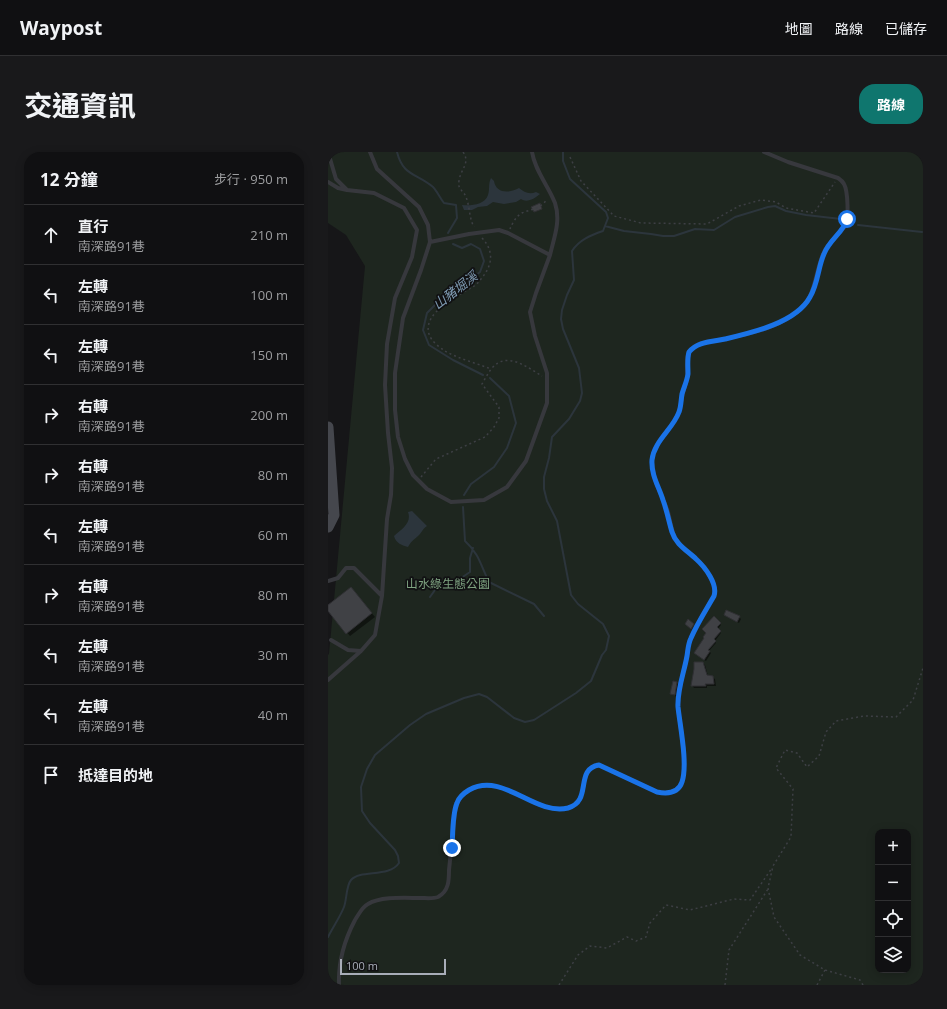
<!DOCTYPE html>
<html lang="zh-TW">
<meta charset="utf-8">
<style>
body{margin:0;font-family:"Open Sans","Noto Sans TC",sans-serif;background:#19191b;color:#f1f3f6}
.controls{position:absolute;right:12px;bottom:12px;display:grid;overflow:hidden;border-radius:8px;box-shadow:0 2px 10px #0003}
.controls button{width:36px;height:36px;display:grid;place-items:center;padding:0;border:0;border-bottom:1px solid #303032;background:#101012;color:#f1f3f6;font:20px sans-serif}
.scale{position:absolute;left:12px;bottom:10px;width:106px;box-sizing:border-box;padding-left:4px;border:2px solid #a8adb8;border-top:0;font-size:11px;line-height:14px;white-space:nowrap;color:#a8adb8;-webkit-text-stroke:3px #111113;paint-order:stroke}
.stop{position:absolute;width:12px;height:12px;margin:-9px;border:3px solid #1a73e8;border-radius:50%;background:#fff}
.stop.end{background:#1a73e8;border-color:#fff;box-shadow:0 1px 4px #0008}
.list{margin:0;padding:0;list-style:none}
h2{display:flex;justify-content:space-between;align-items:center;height:52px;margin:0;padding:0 16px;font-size:17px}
h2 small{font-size:13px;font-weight:400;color:#9c9d9f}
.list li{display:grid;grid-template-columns:26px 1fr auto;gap:12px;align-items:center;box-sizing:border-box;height:60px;padding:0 16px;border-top:1px solid #303032}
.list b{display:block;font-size:15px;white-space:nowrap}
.list p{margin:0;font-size:13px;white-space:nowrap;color:#9c9d9f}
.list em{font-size:13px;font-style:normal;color:#9c9d9f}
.icon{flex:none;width:22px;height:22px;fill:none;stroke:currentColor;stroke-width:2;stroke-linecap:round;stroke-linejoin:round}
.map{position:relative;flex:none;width:595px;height:833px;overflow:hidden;border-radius:16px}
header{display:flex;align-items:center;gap:24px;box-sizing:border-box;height:56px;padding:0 20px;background:#101012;border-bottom:1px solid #303032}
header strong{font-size:19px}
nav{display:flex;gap:22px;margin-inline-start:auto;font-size:14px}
.intro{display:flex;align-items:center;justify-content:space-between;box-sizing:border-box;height:96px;padding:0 24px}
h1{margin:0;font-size:28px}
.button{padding:10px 18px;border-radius:16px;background:#0f766e;color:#fff;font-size:14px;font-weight:700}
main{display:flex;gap:24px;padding:0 24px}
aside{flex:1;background:#101012;border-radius:16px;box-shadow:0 2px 10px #0003}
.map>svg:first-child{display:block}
.green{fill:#1e261f;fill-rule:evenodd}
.water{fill:#2c353c}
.shadow{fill:#0007}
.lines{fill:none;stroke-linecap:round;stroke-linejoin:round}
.stream{stroke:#2c353c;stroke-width:2}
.building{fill:#404145;stroke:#303034}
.path{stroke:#3d3f44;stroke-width:1.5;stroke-dasharray:2 3;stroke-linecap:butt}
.service{stroke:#37383d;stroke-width:4}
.secondary{stroke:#45474d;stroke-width:11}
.route{stroke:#1a73e8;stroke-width:5}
.labels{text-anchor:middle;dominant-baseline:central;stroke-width:3.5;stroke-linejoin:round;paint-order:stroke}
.park-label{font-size:12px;fill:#7fa381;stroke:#111113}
.water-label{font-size:13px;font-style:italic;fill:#7f9bb3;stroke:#111113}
</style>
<header>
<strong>Waypost</strong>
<nav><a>地圖</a><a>路線</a><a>已儲存</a></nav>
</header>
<div class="intro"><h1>交通資訊</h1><a class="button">路線</a></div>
<main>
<aside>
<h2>12 分鐘<small>步行 · 950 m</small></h2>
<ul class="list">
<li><svg class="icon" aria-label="ahead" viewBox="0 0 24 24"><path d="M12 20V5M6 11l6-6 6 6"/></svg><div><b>直行</b><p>南深路91巷</p></div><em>210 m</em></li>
<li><svg class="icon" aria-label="left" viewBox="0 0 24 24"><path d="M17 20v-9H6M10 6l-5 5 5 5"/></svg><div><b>左轉</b><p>南深路91巷</p></div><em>100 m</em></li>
<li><svg class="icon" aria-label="left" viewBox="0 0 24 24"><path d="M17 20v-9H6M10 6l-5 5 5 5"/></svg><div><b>左轉</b><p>南深路91巷</p></div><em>150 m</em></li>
<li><svg class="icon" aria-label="right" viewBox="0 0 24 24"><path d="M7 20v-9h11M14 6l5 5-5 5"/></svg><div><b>右轉</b><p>南深路91巷</p></div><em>200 m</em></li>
<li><svg class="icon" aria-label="right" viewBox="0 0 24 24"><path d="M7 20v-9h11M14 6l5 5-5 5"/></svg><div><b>右轉</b><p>南深路91巷</p></div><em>80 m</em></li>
<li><svg class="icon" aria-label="left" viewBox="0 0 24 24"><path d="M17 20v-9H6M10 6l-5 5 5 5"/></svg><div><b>左轉</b><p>南深路91巷</p></div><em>60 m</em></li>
<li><svg class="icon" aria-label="right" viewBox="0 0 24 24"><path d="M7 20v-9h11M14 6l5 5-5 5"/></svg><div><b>右轉</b><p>南深路91巷</p></div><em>80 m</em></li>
<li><svg class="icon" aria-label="left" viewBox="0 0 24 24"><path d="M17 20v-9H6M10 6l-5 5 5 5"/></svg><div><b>左轉</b><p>南深路91巷</p></div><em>30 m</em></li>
<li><svg class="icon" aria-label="left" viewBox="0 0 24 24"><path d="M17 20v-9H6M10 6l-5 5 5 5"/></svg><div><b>左轉</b><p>南深路91巷</p></div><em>40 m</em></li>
<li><svg class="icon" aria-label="arrive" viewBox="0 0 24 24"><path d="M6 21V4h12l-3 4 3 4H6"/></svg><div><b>抵達目的地</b></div></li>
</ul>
</aside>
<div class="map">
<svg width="595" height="833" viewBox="0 0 595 833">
<rect width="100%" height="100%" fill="#161618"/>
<path class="green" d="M0 0H595V833H0V503L1 502 37 114 18 83 0 71ZM550 680H580V818H550Z"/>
<path class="water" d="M163 26 166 29C168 42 182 41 191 36 196 40 201 43 208 40L212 42C206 47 199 51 193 47L188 50 176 52 165 50 159 54 150 55 144 58H136L134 53C142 54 157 53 160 43 162 37 160 32 163 26Z
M84 359 99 374C94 377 94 381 90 384 85 389 84 388 80 395 73 393 68 391 66 384 74 377 84 371 80 360Z"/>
<path class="shadow" d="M26 440 47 465 22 484 0 458V454Z
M397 463 411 465 413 467 411 471Z
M386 466 393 473 390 477 393 481 387 489 388 491 381 499 383 501 378 509 369 503 378 486Z
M375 511 377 513 380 524 384 525 387 527 388 534H379V536H366L364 533Z
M349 531 350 533 348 544 343 541Z"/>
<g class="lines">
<path class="stream" d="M69 0C75 24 88 21 105 35 109 39 112 46 116 51L128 53 129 66 120 81
M530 73 594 80
M277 74 296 79 323 82 335 84H346L367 77 386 78 407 65 440 55 447 54 458 59 478 63 513 67
M125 92 134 96 143 92 152 97 156 109 152 120 132 136 114 146 99 161 95 178 101 193 125 208 155 223
M136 343 143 332 166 315 179 296 188 271 181 244 162 226
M135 355 137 389C152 403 152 412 161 430L206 452 216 464
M102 445 107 438 122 431 132 432 133 426 142 420V406L145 396
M0 785C5 775 12 765 16 755 19 747 18 734 23 728 33 717 61 726 71 711L70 704 67 698 42 671 34 659 33 635 39 617 47 603 82 573 98 562 136 546 151 542 159 545 186 566 197 570 206 568 248 541 263 529 274 503 278 498 281 484 275 472 250 452 243 443 229 369 219 349 216 337V325L221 306 224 285 241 267 252 249 254 241 251 216 235 177 233 167 234 158 239 143 246 128 244 99C251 88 263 83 275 79L280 66 278 60 242 27 235 9V0"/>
</g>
<path class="building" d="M212 51 214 57 206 60 203 55Z
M23 435 44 461 18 482 0 459V453Z
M398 458 412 464 409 470 396 463Z
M386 464 393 471 389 475 393 479 386 487 388 489 380 498 382 499 376 508 366 501 376 486 375 485 378 481 374 477Z
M360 467 366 472 363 477 357 472Z
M366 510H375L379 523 385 524 386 532H377L378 534H363L366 517Z
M345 529 349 530 347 543 342 542Z"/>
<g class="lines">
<path class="path" d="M135 0C143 11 132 18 131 29 129 37 136 39 138 45 142 55 141 66 146 75
M242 5 253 29 286 64 313 71 379 72 411 54 433 48 448 50 458 56 486 61 507 30
M182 77C184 72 188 64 194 61 203 57 213 57 219 47
M154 86C167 100 164 114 153 127 151 130 149 132 146 134 132 143 94 160 101 182 103 189 111 195 117 199 131 207 148 211 163 217
M93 325 108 307 157 285 166 275 171 266V255L154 232C157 227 160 221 164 216 179 199 199 215 214 224
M231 833 250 803 262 794 279 796 299 785 308 789 318 785 322 771 338 753 362 758 406 747 422 748 444 716
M397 833 401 798 440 737
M489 833 497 818
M535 833 532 828 497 818 472 803 446 765 440 736 445 714 463 685 465 637 448 616 457 598 469 601 479 615 491 604 498 580 508 569 536 564 568 565 585 548 595 516"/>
<path class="service" d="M0 0 8 27 19 38 46 41 76 56 89 78 84 105 67 146 59 192 57 233 60 281 64 316 63 343 59 367 54 444 26 416H18L10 426 0 429
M42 0 49 17 91 55 100 73 102 90 93 118 75 166 67 221V258L70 285 77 307 85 323 99 337 123 350 156 348 179 335 198 309 219 251V221L207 184 202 160 208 141 222 103
M0 30 10 36 19 38
M102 90 141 82 171 78 180 81 222 103C226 86 233 69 227 51 220 33 207 19 204 0
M3 488 20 498 33 499 47 483 54 444
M0 528 33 499
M11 833C10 809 16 789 27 768 31 762 34 755 40 752 53 744 78 746 92 746 98 746 105 747 110 745 121 739 121 728 121 718L127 660C129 650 132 643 141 638 172 621 201 656 230 657 269 657 244 618 271 613L329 640C339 642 350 642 354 630 360 612 352 575 350 555 349 538 356 521 359 504 360 498 360 492 363 486 369 471 378 458 386 444 390 432 377 416 369 407 362 401 354 397 349 389 343 381 343 370 340 360 334 343 324 327 324 309 325 289 346 277 351 259 353 253 353 247 355 241 356 236 358 232 359 227 360 218 357 207 361 200 363 197 367 194 371 192 379 189 389 189 397 187 415 183 439 178 455 169 490 151 483 133 495 102 500 90 510 84 517 74 521 67 520 39 516 32 515 30 513 28 510 26L460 10 436 0"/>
<path class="secondary" d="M0 275 6 363 0 375"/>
</g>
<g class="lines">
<path class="route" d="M124 696C125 683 124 663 129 651 131 645 136 641 141 638 175 619 206 664 240 656 265 649 246 617 271 613L329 640C339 642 350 642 354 630 360 612 352 574 350 555 349 538 356 521 359 504 360 498 360 492 363 486 369 472 378 458 386 444 390 432 377 415 368 407 360 399 348 393 344 380 341 370 339 359 335 348 331 335 323 323 324 308 326 289 345 277 351 260 353 255 353 248 354 242 356 235 359 229 360 222 360 214 359 207 361 200 370 189 384 190 397 187 423 181 468 171 482 145 490 132 490 115 496 102 501 88 516 80 519 67"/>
</g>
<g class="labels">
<g class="park-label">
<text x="120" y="431">山水綠生態公園</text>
</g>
<g class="water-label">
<text transform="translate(127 138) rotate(-38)">山豬堀溪</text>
</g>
</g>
</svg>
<div class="controls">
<button>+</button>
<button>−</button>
<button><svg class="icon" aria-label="locate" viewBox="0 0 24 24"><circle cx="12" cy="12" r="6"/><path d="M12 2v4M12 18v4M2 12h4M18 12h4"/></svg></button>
<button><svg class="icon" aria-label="layers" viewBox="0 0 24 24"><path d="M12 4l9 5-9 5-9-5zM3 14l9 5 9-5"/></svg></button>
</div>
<div class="scale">100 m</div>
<div class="stop" style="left:519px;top:67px"></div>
<div class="stop end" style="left:124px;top:696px"></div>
</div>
</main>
